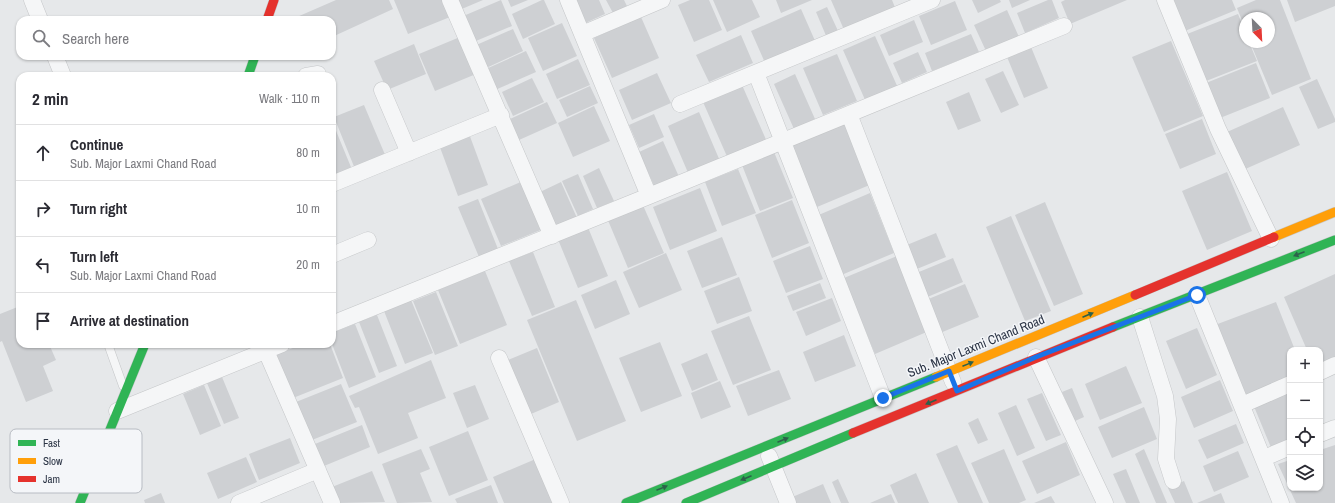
<!DOCTYPE html>
<meta charset="utf-8">
<style>
body{margin:0;font-family:"Archivo Narrow",sans-serif;background:#f2f2f3;color:#2b2b33}
.controls{position:absolute;right:12px;bottom:12px;display:grid;overflow:hidden;border-radius:8px;box-shadow:0 1px 3px #0004}
.controls button{width:36px;height:36px;display:grid;place-items:center;padding:0;border:0;border-bottom:1px solid #e1e1e2;background:#fff;color:#2b2b33;font:20px sans-serif}
.compass{position:absolute;left:1239px;top:12px;width:36px;height:36px;border-radius:50%;background:#fff;box-shadow:0 1px 3px #0004;rotate:156deg}
.stop{position:absolute;width:12px;height:12px;margin:-9px;border:3px solid #1a73e8;border-radius:50%;background:#fff}
.stop.end{background:#1a73e8;border-color:#fff;box-shadow:0 1px 4px #0008}
.list{margin:0;padding:0;list-style:none}
h2{display:flex;justify-content:space-between;align-items:center;height:52px;margin:0;padding:0 16px;font-size:17px}
h2 small{font-size:13px;font-weight:400;color:#7c7c81}
.list li{display:grid;grid-template-columns:26px 1fr auto;gap:12px;align-items:center;box-sizing:border-box;height:56px;padding:0 16px;border-top:1px solid #e1e1e2}
.list b{display:block;font-size:15px;white-space:nowrap}
.list p{margin:0;font-size:13px;white-space:nowrap;color:#7c7c81}
.list em{font-size:13px;font-style:normal;color:#7c7c81}
.icon{flex:none;width:22px;height:22px;fill:none;stroke:currentColor;stroke-width:2;stroke-linecap:round;stroke-linejoin:round}
.map{position:relative;flex:none;width:1335px;height:503px;overflow:hidden}
.search{position:absolute;background:#fff;box-shadow:0 1px 3px #0004;left:16px;top:16px;width:320px;height:44px;display:flex;align-items:center;gap:10px;box-sizing:border-box;padding:0 14px;border-radius:12px;color:#7c7c81;font-size:15px}
.panel{position:absolute;background:#fff;box-shadow:0 1px 3px #0004;left:16px;top:72px;width:320px;height:276px;border-radius:12px}
.map>svg:first-child{display:block}
.building{fill:#ced0d3}
.lines{fill:none;stroke-linecap:round;stroke-linejoin:round}
.lane-casing{stroke:#c4c6c8;stroke-width:9}
.street-casing{stroke:#c4c6c8;stroke-width:17}
.fast-casing{stroke:#c4c6c8;stroke-width:10}
.slow-casing{stroke:#c4c6c8;stroke-width:10}
.jam-casing{stroke:#c4c6c8;stroke-width:10}
.lane{stroke:#f5f6f7;stroke-width:8}
.street{stroke:#f5f6f7;stroke-width:16}
.fast{stroke:#30b455;stroke-width:9}
.slow{stroke:#ff9f0a;stroke-width:9}
.jam{stroke:#e5322d;stroke-width:9}
.oneway{fill:#2d614b}
.route{stroke:#1a73e8;stroke-width:5}
.labels{text-anchor:middle;dominant-baseline:central;stroke-width:3;stroke-linejoin:round;paint-order:stroke}
.street-label{font-size:13px;fill:#2b3445;stroke:#f4f6f9}
.key{fill:#f4f6f9;stroke:#b8bcc3;stroke-width:1}
.key-label{font-size:11px;fill:#2b3445}
</style>
<div class="map">
<svg width="1335" height="503" viewBox="0 0 1335 503">
<rect width="100%" height="100%" fill="#e6e8ea"/>
<path class="building" d="M336 0H389L393 9 332 37V20H290Z
M394 0H443L450 17 408 34Z
M452 0H483L457 11Z
M501 0 512 26 471 43 461 17Z
M508 0H528L511 7Z
M542 0H544L555 24 523 39 512 14Z
M570 0H599L605 14 581 25Z
M606 0H624L627 6 613 13Z
M690 0H709L722 30 694 42 678 5Z
M713 0H752L760 17 727 32Z
M776 0H812L781 13Z
M831 0H892L896 10 845 32Z
M972 0H1000L1001 2 978 13Z
M1009 0H1030L1012 8Z
M1048 0H1052L1059 18 1025 33 1017 13Z
M1065 0H1127L1070 24 1061 2Z
M1167 0H1232L1236 10 1180 33Z
M1256 0H1280L1311 79 1272 95 1250 42H1269V18H1245V28L1237 8Z
M1287 0H1335V6L1295 22Z
M955 1 967 30 931 45 919 16Z
M827 7 839 33 827 38 816 12Z
M801 9 816 43 766 65 751 31Z
M1007 10 1019 37 986 51 974 25Z
M1238 14 1245 31V42H1249L1257 61 1201 83 1182 36Z
M641 17 659 58 612 78 594 38Z
M914 20 923 42 889 56 880 35Z
M562 23 577 56 543 71 528 38Z
M513 29 523 51 484 69 474 46Z
M971 34 979 52 932 71 925 53Z
M741 35 753 63 709 82 696 55Z
M875 36 898 88 866 102 843 50Z
M460 37 476 74 435 91 419 54Z
M1171 41 1203 116 1164 132 1132 57Z
M414 44 426 74 387 90 374 61Z
M1031 47 1048 88 1024 98 1007 57Z
M526 51 536 72 495 90 486 69Z
M918 52 927 72 902 83 893 63Z
M837 54 857 101 823 115 803 68Z
M578 59 590 85 557 99 546 74Z
M1256 63 1270 98 1215 120 1201 85Z
M1003 71 1019 105 1001 113 985 79Z
M657 73 671 103 632 120 619 90Z
M795 74 815 119 794 129 774 84Z
M532 78 544 102 513 116 502 92Z
M1317 79 1335 119V122L1318 129 1299 87Z
M742 85 768 144 729 161 703 102Z
M590 86 598 103 567 117 559 100Z
M969 92 981 121 958 130 946 102Z
M547 102 557 123 519 140 510 119Z
M364 105 386 157 355 169 334 117Z
M594 106 610 141 573 157 558 123Z
M1283 107 1300 145 1243 170 1227 132Z
M699 112 720 161 689 175 668 126Z
M654 114 664 137 639 148 629 125Z
M1202 119 1216 154 1180 169 1165 134Z
M845 120 872 184 817 207 790 143Z
M332 121 353 172 332 181Z
M468 131 488 185 458 196 438 142Z
M663 141 680 179 656 190 639 152Z
M774 152 793 198 760 211 742 165Z
M599 168 614 201 597 208 583 176Z
M738 169 756 213 722 226 705 182Z
M1227 172 1252 231 1207 250 1182 191Z
M578 174 593 209 578 216 562 181Z
M523 181 543 229 501 246 481 199Z
M561 182 577 218 556 227 540 192Z
M700 188 717 231 670 250 653 207Z
M870 193 894 253 839 276 814 217Z
M478 199 498 249 479 257 458 207Z
M792 200 809 243 772 258 755 215Z
M1045 202 1083 294 1054 306 1015 215Z
M642 203 664 253 628 268 607 218Z
M1011 216 1051 311 1025 321 986 227Z
M587 225 608 276 578 288 557 237Z
M936 233 946 257 912 271 902 247Z
M722 237 737 275 702 288 687 251Z
M810 246 823 279 786 293 773 261Z
M533 252 555 307 532 316 509 261Z
M666 253 682 290 639 308 623 272Z
M897 256 929 331 875 354 844 278Z
M953 258 963 282 925 298 914 274Z
M485 271 507 325 460 344 438 290Z
M1335 274V362L1320 369V350H1307L1284 297Z
M739 277 752 311 717 324 704 291Z
M616 280 630 314 595 329 581 295Z
M820 283 826 298 793 311 787 296Z
M965 284 979 317 940 333 926 300Z
M436 292 458 346 435 355 413 301Z
M832 298 841 321 806 336 796 312Z
M411 300 433 353 405 364 384 311Z
M576 300 626 421 577 441 527 320Z
M1276 302 1295 350H1290V378L1242 396 1215 325Z
M20 306V344H36L37 347 49 344 56 360 43 366 53 391 26 402 2 341 0 342V314Z
M377 315 397 366 379 373 359 322Z
M749 316 771 370 733 385 711 331Z
M355 324 376 377 349 388 332 344V333Z
M1197 328 1217 375 1186 389 1166 341Z
M844 335 856 366 815 382 803 352Z
M660 342 682 396 641 412 619 358Z
M303 344H330L343 378 293 398 275 355Z
M537 348 559 402 531 414 508 360Z
M707 353 718 380 692 391 681 364Z
M431 360 446 398 408 413 418 438 378 454 359 407 355 408 349 396Z
M1126 366 1142 403 1100 420 1085 384Z
M779 370 791 399 748 416 736 386Z
M222 377 239 418 224 424 207 383Z
M1220 380 1233 411 1194 428 1181 397Z
M720 381 731 407 701 419 691 393Z
M341 384 357 422 312 440 296 402Z
M204 385 221 426 200 435 183 394Z
M475 385 489 419 467 428 453 393Z
M1072 388 1084 417 1075 421 1062 392Z
M1290 389V443L1272 450 1253 404Z
M1042 393 1061 435 1046 441 1027 399Z
M1016 405 1035 448 1017 456 998 413Z
M1144 407 1157 439 1112 458 1098 427Z
M978 418 988 440 978 444 968 423Z
M1236 424 1244 443 1207 459 1198 440Z
M362 425 370 447 324 466 315 444Z
M468 431 488 480 449 496 429 447Z
M290 438 300 463 259 480 249 454Z
M1066 442 1080 475 1037 494 1022 461Z
M957 445 983 503H958L936 454Z
M1335 445V503H1296L1278 464 1290 460V488H1320V450Z
M421 449 430 469 420 473 432 502 397 503 382 464Z
M1004 449 1026 500 1019 503H989L971 463Z
M1144 449 1167 503H1156L1135 454Z
M1238 451 1249 477 1214 492 1203 466Z
M246 457 257 482 218 499 207 473Z
M538 458 556 503H504L493 477Z
M1126 469 1140 503H1126L1113 474Z
M372 471 385 502 338 503 332 487Z
M916 473 929 503H898L890 485Z
M838 479 849 503H841L832 482Z
M1184 481 1193 503H1175L1168 488Z
M823 484 831 503H792L790 498Z
M491 485 498 503H457L455 499Z
M161 493 165 503H145L144 500Z
M1221 493 1225 503H1197Z
M891 494 895 503H870Z
M1051 496 1055 503H1034Z"/>
<g class="lines">
<g class="lane-casing">
<path id="lane" d="M108 344 123 386"/>
</g>
<g class="street-casing">
<path id="street" d="M32 0 40 20
M450 0 552 236
M568 0 649 196
M1165 0 1218 129 1271 239
M582 34 662 0
M55 56 63 76
M756 73 883 398
M306 76 318 74
M382 90 409 153
M680 104 932 0
M849 114 953 382
M332 184 501 115
M332 255 368 240
M1197 295 1281 503
M1140 317 1165 396 1168 419 1166 459 1173 481
M332 324 649 196 1064 26
M263 344 332 503
M1036 357 1105 503
M499 358 561 503
M1320 372 1335 365
M1242 405 1290 384
M117 411 282 344
M1320 434 1335 428
M769 456 788 503
M1264 458 1290 447
M239 503 318 470"/>
</g>
<g class="fast-casing">
<path id="fast" d="M248 76 255 56
M1113 327 1335 240
M80 503 145 344
M626 503 936 377
M686 503 853 433"/>
</g>
<g class="slow-casing">
<path id="slow" d="M1274 237 1335 212
M936 377 1135 295"/>
</g>
<g class="jam-casing">
<path id="jam" d="M267 20 274 0
M1135 295 1274 237
M853 433 1113 327"/>
</g>
<use href="#lane" class="lane"/>
<use href="#street" class="street"/>
<use href="#fast" class="fast"/>
<use href="#slow" class="slow"/>
<use href="#jam" class="jam"/>
</g>
<defs><path id="oneway-solid" d="M-6-.8H1V-3.2L6.5 0L1 3.2V.8H-6Z"/></defs>
<g class="oneway">
<use href="#oneway-solid" transform="translate(1299 254) rotate(159)"/>
<use href="#oneway-solid" transform="translate(1088 315) rotate(-23)"/>
<use href="#oneway-solid" transform="translate(968 364) rotate(-22)"/>
<use href="#oneway-solid" transform="translate(931 402) rotate(157)"/>
<use href="#oneway-solid" transform="translate(783 440) rotate(-23)"/>
<use href="#oneway-solid" transform="translate(746 478) rotate(157)"/>
<use href="#oneway-solid" transform="translate(662 488) rotate(-22)"/>
</g>
<g class="lines">
<path class="route" d="M883 398 949 371 957 391 1036 357 1197 295"/>
</g>
<g class="labels">
<g class="street-label">
<text transform="translate(976 346) rotate(-22)">Sub. Major Laxmi Chand Road</text>
</g>
</g>
<rect x="10" y="429" width="132" height="64" rx="6" class="key"/>
<rect x="18" y="440" width="18" height="6" fill="#30b455"/>
<rect x="18" y="458" width="18" height="6" fill="#ff9f0a"/>
<rect x="18" y="476" width="18" height="6" fill="#e5322d"/>
<g class="key-label">
<text x="43" y="447">Fast</text>
<text x="43" y="465">Slow</text>
<text x="43" y="483">Jam</text>
</g>
</svg>
<div class="controls">
<button>+</button>
<button>−</button>
<button><svg class="icon" aria-label="locate" viewBox="0 0 24 24"><circle cx="12" cy="12" r="6"/><path d="M12 2v4M12 18v4M2 12h4M18 12h4"/></svg></button>
<button><svg class="icon" aria-label="layers" viewBox="0 0 24 24"><path d="M12 4l9 5-9 5-9-5zM3 14l9 5 9-5"/></svg></button>
</div>
<svg class="compass" viewBox="-18 -18 36 36"><path d="M0-13l5 13h-10z" fill="#e53935"/><path d="M0 13l5-13h-10z" fill="#7c7c81"/></svg>
<div class="stop" style="left:1197px;top:295px"></div>
<div class="stop end" style="left:883px;top:398px"></div>
<div class="search"><svg class="icon" aria-label="search" viewBox="0 0 24 24"><circle cx="10" cy="10" r="6"/><path d="M15 15l6 6"/></svg>Search here</div>
<section class="panel">
<h2>2 min<small>Walk · 110 m</small></h2>
<ul class="list">
<li><svg class="icon" aria-label="ahead" viewBox="0 0 24 24"><path d="M12 20V5M6 11l6-6 6 6"/></svg><div><b>Continue</b><p>Sub. Major Laxmi Chand Road</p></div><em>80 m</em></li>
<li><svg class="icon" aria-label="right" viewBox="0 0 24 24"><path d="M7 20v-9h11M14 6l5 5-5 5"/></svg><div><b>Turn right</b></div><em>10 m</em></li>
<li><svg class="icon" aria-label="left" viewBox="0 0 24 24"><path d="M17 20v-9H6M10 6l-5 5 5 5"/></svg><div><b>Turn left</b><p>Sub. Major Laxmi Chand Road</p></div><em>20 m</em></li>
<li><svg class="icon" aria-label="arrive" viewBox="0 0 24 24"><path d="M6 21V4h12l-3 4 3 4H6"/></svg><div><b>Arrive at destination</b></div></li>
</ul>
</section>
</div>
